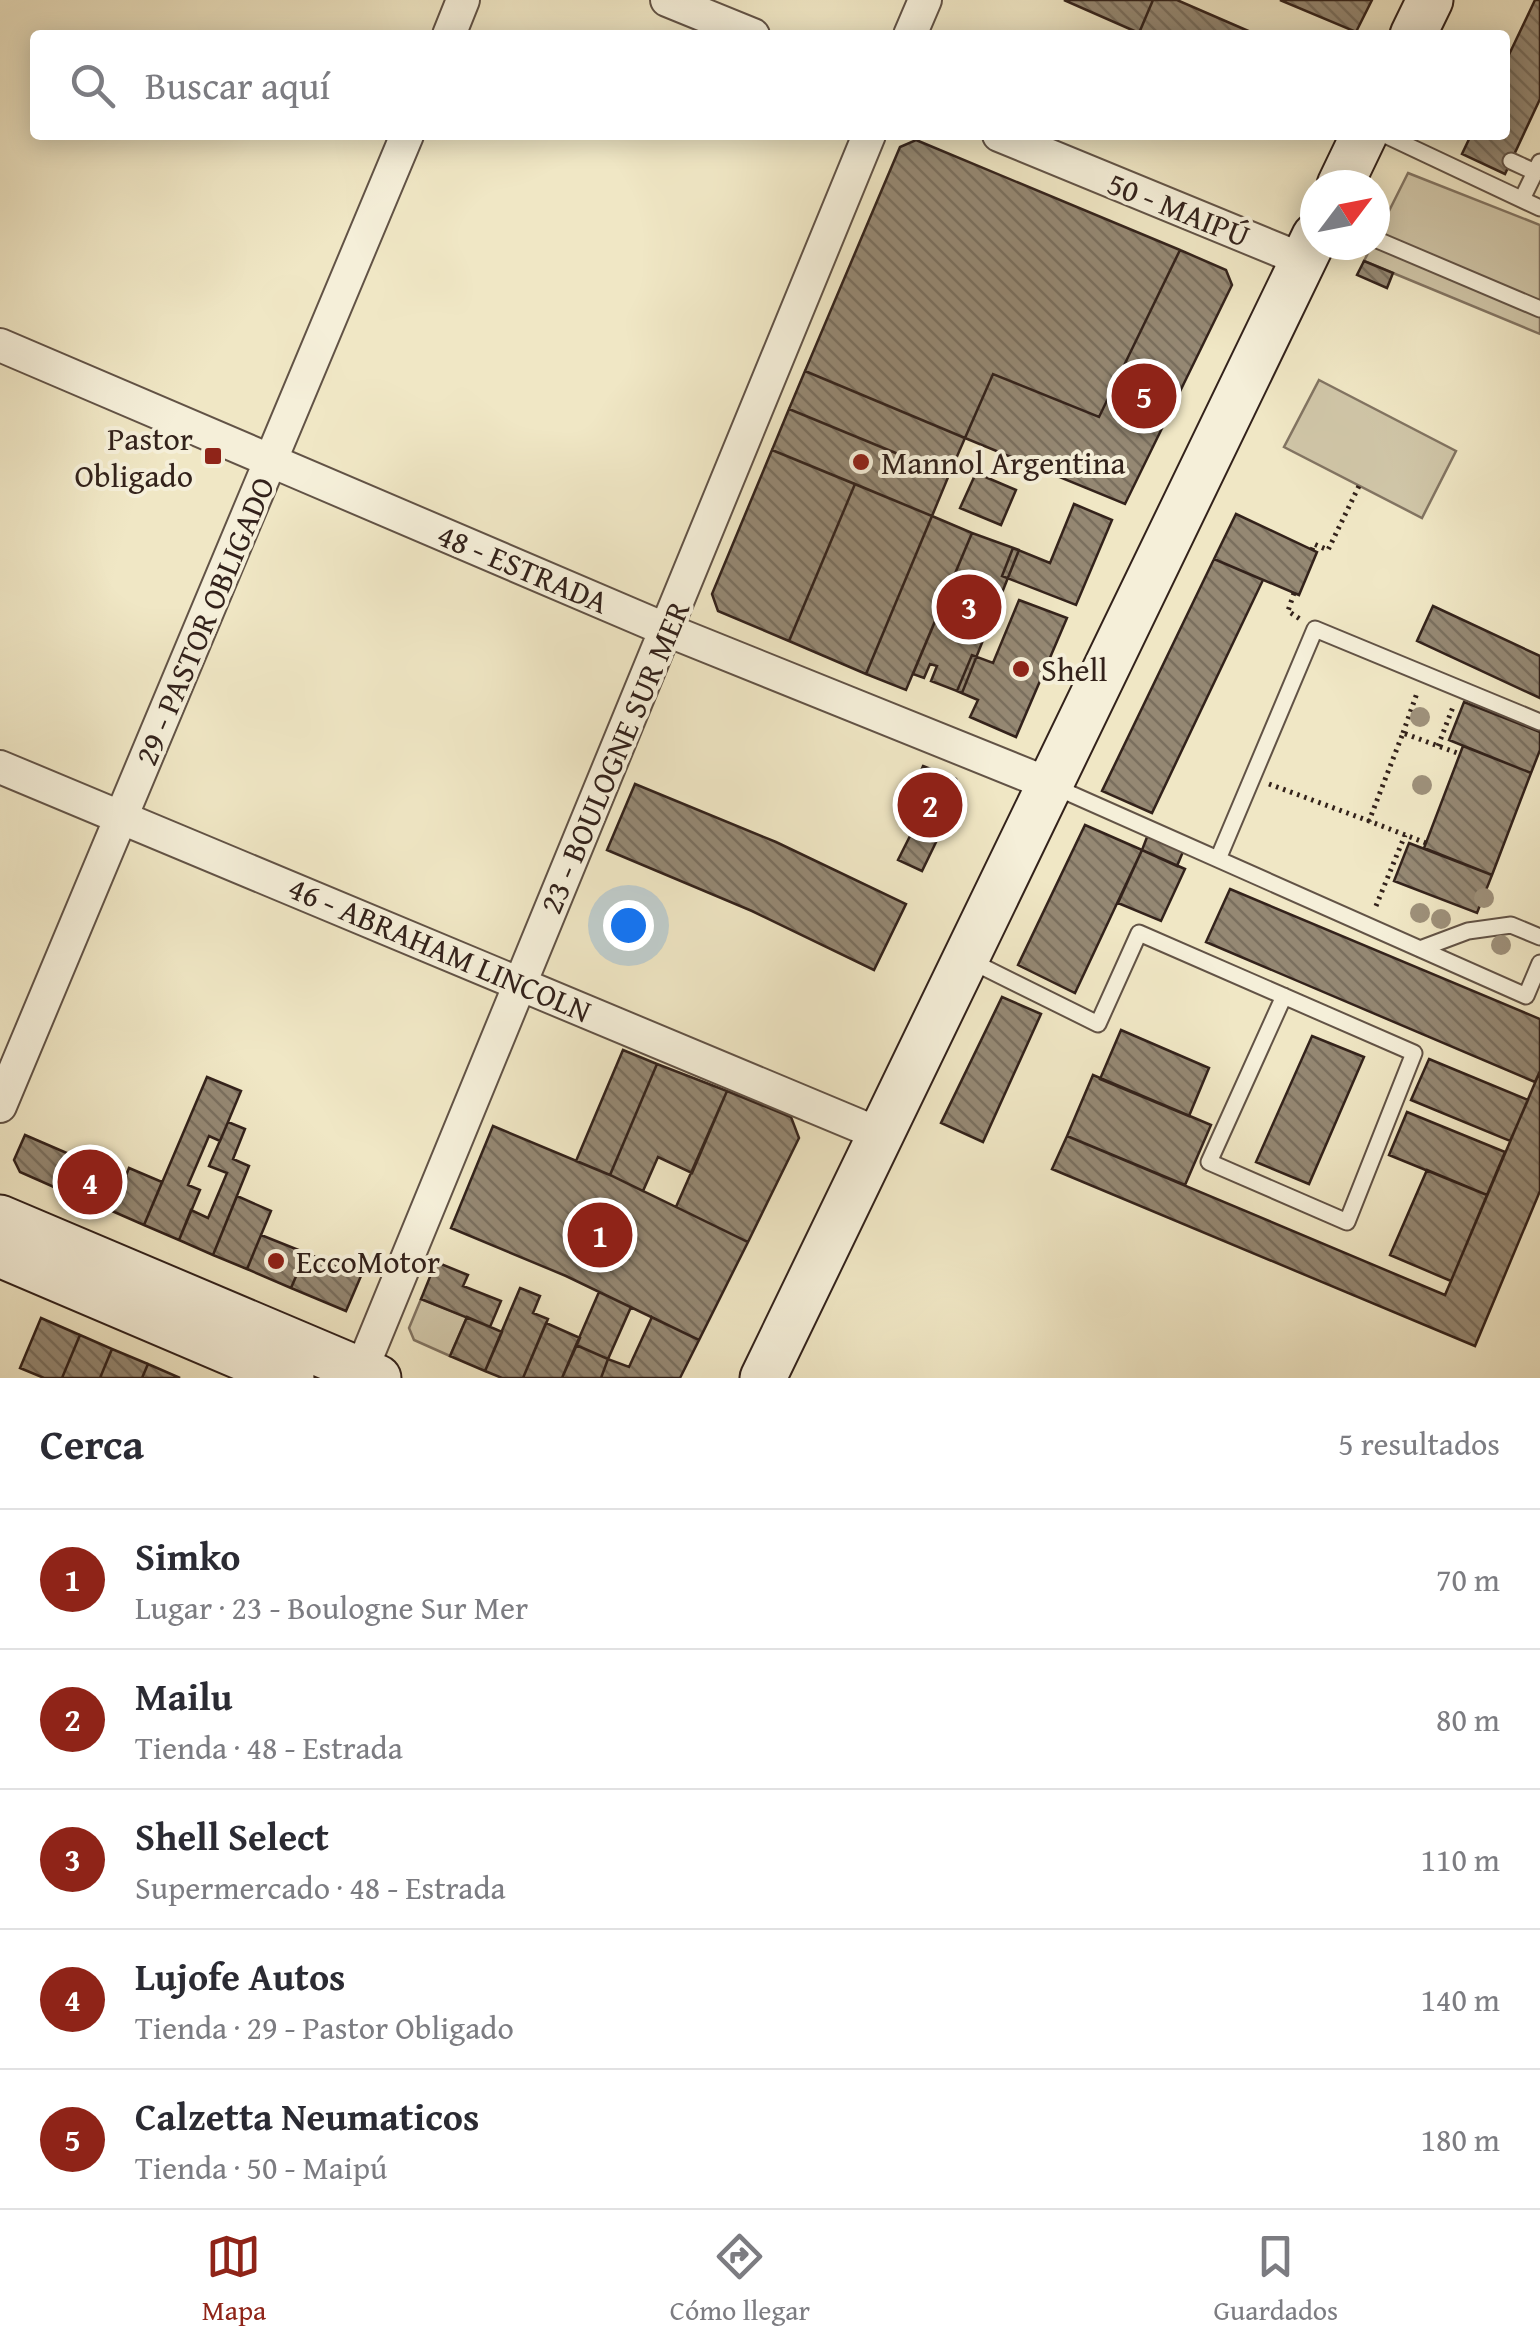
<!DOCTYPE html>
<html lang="es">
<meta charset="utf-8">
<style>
body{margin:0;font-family:"Gentium Book Plus",serif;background:#f7f7f7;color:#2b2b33}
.compass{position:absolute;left:1300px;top:170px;width:90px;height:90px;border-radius:50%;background:#fff;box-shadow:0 5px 25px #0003;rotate:58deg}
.you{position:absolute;left:628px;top:925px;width:35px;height:35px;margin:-25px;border:8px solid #fff;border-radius:50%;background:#1a73e8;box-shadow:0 0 0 15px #1a73e833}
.badge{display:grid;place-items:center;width:65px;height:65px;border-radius:50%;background:#8f2418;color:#fff;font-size:32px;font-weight:700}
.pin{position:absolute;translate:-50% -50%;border:5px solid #fff;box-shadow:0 2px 10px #0006}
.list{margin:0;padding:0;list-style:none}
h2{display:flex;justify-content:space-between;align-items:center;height:130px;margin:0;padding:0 40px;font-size:42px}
h2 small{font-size:32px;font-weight:400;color:#7c7c81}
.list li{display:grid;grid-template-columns:65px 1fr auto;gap:30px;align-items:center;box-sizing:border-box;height:140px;padding:0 40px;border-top:2px solid #e1e1e2}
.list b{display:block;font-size:38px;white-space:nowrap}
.list p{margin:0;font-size:32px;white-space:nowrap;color:#7c7c81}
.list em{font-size:32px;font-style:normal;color:#7c7c81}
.icon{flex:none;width:55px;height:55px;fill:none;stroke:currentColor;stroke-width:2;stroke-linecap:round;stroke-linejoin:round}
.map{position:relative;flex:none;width:1540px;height:1378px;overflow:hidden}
.search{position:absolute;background:#fff;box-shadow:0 5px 25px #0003;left:30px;right:30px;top:30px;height:110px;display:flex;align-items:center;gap:25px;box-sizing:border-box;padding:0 35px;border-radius:10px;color:#7c7c81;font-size:38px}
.sheet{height:830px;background:#fff}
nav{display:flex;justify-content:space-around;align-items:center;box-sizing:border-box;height:140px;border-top:2px solid #e1e1e2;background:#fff;font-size:28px;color:#7c7c81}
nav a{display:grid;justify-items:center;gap:5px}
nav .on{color:#8f2418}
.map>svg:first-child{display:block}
.green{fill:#d0c6a8;stroke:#827462;stroke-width:2.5}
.building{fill:url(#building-back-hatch);stroke:#33221b;stroke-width:2.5}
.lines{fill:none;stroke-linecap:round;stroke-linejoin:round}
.lane-casing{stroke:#625346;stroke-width:19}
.street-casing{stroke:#625346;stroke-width:36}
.secondary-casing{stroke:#33221b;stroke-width:49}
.path{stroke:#33221b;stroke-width:5;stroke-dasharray:2.5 5;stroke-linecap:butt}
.lane{stroke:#f5efd9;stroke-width:15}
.street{stroke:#f5efd9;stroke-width:32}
.secondary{stroke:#f5efd9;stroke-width:45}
.tree{fill:#9e917b}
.poi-dot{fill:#8f2418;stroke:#f5efd9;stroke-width:4}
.labels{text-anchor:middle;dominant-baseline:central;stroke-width:8;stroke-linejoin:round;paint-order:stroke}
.street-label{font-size:32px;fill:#33221b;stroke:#f5efd9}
.poi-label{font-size:32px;fill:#33221b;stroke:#f5efd9;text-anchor:start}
</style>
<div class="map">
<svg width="1540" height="1378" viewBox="0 0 1540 1378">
<defs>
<pattern id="building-back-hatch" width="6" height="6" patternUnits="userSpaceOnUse" patternTransform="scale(2.5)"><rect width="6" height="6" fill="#958873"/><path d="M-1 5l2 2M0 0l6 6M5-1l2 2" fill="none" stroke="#7a6f5e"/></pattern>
</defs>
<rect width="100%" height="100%" fill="#f0e7c5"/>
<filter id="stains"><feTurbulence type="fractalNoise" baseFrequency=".002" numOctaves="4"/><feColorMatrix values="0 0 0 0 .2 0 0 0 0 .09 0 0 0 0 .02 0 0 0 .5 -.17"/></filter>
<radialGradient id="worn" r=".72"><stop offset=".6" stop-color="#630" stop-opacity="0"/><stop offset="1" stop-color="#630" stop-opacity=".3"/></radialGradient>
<path class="green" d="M1408 173 1540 225V334L1364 261Z
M1319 380 1456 451 1422 518 1284 447Z
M421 1299 467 1317 450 1356 414 1340 409 1328Z"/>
<path class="building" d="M1064 0H1153L1139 33Z
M1153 0H1177L1253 33 1145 35 1139 33Z
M1280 0H1372L1356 32Z
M1535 0H1540V99L1505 174 1462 154 1471 135H1505V63Z
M916 140 1180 250 1099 417 993 374 965 438 805 371 900 147Z
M1180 250 1226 270 1232 285 1125 504 965 438 993 374 1099 417Z
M1364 261 1393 273 1387 288 1357 275Z
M805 371 965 438 949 475 789 409Z
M789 409 949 475 932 516 772 450Z
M772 450 855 484 789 641 718 611 712 594Z
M976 473 1016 490 1001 525 960 508Z
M855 484 932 516 866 674 789 641Z
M1074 504 1112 520 1076 605 1002 576 1013 548 1050 563Z
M1236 514 1317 552 1299 595 1214 559Z
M932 516 972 533 906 690 866 674Z
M972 533 1019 550 962 693 931 681 937 666 930 664 924 678 913 674Z
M1214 559 1263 580 1152 813 1102 791Z
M1019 600 1067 618 1016 737 970 717 978 700 957 691 972 655 993 663Z
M1433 606 1540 656V698L1417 641Z
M1464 702 1540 732V750L1531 773 1449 740Z
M1463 746 1531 773 1492 875 1424 848Z
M923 766 956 779 960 791 939 836 900 820Z
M635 784 776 842 906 904 874 970 752 911 607 850Z
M1085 825 1142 850 1075 993 1018 965Z
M915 826 939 836 922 871 898 860Z
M1149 832 1185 847 1177 866 1142 850Z
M1409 843 1492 875 1477 913 1394 881Z
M1142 850 1185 869 1161 921 1118 903Z
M1230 889 1540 1019V1071L1535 1082 1206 942Z
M1002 997 1041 1014 983 1142 941 1123Z
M1121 1030 1209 1068 1189 1116 1100 1079Z
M1312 1036 1364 1057 1309 1184 1256 1162Z
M623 1050 657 1064 610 1175 576 1161Z
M1429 1059 1528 1100 1510 1141 1411 1100Z
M657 1064 727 1091 692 1173 658 1157 643 1191 610 1175Z
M1540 1071V1191L1475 1346 1052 1169 1067 1136 1445 1295Z
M1093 1075 1211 1125 1185 1185 1067 1136Z
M207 1077 241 1091 220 1141 209 1136 188 1185 200 1190 179 1240 144 1225Z
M727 1091 791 1117 799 1138 748 1242 676 1207Z
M1407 1112 1505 1152 1487 1195 1389 1155Z
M228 1122 245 1129 233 1159 249 1166 213 1255 179 1240 191 1210 208 1218 227 1173 209 1166Z
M493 1126 610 1175 748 1242 699 1340 566 1276 451 1228Z
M25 1135 69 1154 54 1187 20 1172 14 1160Z
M69 1154 126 1177 112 1211 54 1187Z
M129 1168 162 1182 144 1225 112 1211Z
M1427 1170 1487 1195 1451 1281 1390 1255Z
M237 1196 271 1211 247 1269 213 1255Z
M261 1235 306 1253 291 1288 247 1269Z
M306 1253 361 1276 346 1311 291 1288Z
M436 1262 468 1275 463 1286 501 1301 490 1327 421 1299Z
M520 1288 540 1296 533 1313 548 1319 523 1378H502L485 1371Z
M599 1292 631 1307 608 1359 576 1345Z
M467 1317 502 1332 485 1371 450 1356Z
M652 1317 699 1340 680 1378H601L608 1359 629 1367Z
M41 1318 80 1335 62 1378H44L20 1368Z
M546 1323 580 1338 562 1378H523Z
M80 1335 112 1349 100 1378H62Z
M576 1345 608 1359 601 1378H562Z
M112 1349 148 1364 142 1378H100Z
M148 1364 180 1378H142Z"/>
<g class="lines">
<g class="lane-casing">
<path id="lane" d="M1385 135 1540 208
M1511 161 1535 172
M1522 199 1540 162
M1375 239 1540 309
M1053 786 1526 996 1540 963
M1218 859 1315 629 1540 722
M1420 949 1468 931 1511 925 1540 937
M971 961 1098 1024 1139 933 1414 1053 1347 1222 1209 1162 1284 996"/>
</g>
<g class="street-casing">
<path id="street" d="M667 0 753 35
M449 35 463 0
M910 35 925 0
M999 135 1303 260
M0 345 667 630 1049 784
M0 767 879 1134
M0 1106 407 135
M358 1378 869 135"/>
</g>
<g class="secondary-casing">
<path id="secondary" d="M1413 35 1430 0
M1340 185 1364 135
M0 1218 378 1378
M0 1254 291 1378
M763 1378 1315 236"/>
</g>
<path class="path" d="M1312 550 1314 544 1328 550 1359 486
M1294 593 1288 611 1300 619
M1403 733 1417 693
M1438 746 1453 707
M1269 784 1369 821
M1426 843 1369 821 1403 733 1460 754
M1376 906 1405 835"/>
<use href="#lane" class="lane"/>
<use href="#street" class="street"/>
<use href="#secondary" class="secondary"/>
</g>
<g class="tree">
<circle cx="1420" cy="717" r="10"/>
<circle cx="1422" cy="785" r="10"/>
<circle cx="1484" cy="898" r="10"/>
<circle cx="1420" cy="913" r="10"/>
<circle cx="1441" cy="919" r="10"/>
<circle cx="1501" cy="945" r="10"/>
</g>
<g class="poi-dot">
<rect x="203" y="446" width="20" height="20" rx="5"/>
<circle cx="861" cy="462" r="10"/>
<circle cx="1021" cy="669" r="10"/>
<circle cx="276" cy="1261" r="10"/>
</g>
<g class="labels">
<g class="street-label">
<text transform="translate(1179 209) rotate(22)">50 - MAIPÚ</text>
<text transform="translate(523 568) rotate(23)">48 - ESTRADA</text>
<text transform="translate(204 621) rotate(-67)">29 - PASTOR OBLIGADO</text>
<text transform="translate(614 757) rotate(-67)">23 - BOULOGNE SUR MER</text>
<text transform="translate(440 949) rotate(23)">46 - ABRAHAM LINCOLN</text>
</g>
<g class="poi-label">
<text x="193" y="438" text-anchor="end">Pastor<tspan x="193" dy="37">Obligado</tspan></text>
<text x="881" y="462">Mannol Argentina</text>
<text x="1041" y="669">Shell</text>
<text x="296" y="1261">EccoMotor</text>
</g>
</g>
<rect width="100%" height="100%" filter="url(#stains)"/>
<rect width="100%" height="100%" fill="url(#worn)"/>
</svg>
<svg class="compass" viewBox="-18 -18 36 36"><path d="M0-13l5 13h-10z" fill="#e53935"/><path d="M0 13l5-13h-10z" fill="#7c7c81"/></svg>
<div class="you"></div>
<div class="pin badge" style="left:600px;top:1235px">1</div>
<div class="pin badge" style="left:930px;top:805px">2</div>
<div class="pin badge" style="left:969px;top:607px">3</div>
<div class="pin badge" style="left:90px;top:1182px">4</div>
<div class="pin badge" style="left:1144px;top:396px">5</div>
<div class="search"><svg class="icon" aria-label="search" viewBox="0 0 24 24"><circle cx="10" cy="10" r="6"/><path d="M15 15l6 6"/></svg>Buscar aquí</div>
</div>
<section class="sheet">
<h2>Cerca<small>5 resultados</small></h2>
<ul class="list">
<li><span class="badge">1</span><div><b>Simko</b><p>Lugar · 23 - Boulogne Sur Mer</p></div><em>70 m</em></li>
<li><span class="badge">2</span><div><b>Mailu</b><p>Tienda · 48 - Estrada</p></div><em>80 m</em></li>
<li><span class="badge">3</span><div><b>Shell Select</b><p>Supermercado · 48 - Estrada</p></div><em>110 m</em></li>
<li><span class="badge">4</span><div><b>Lujofe Autos</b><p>Tienda · 29 - Pastor Obligado</p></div><em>140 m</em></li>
<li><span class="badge">5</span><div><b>Calzetta Neumaticos</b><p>Tienda · 50 - Maipú</p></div><em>180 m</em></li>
</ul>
</section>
<nav>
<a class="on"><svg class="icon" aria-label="map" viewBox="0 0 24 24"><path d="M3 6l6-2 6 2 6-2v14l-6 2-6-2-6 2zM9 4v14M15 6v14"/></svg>Mapa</a>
<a><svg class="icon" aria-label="directions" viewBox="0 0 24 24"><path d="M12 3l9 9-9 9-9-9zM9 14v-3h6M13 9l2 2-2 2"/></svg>Cómo llegar</a>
<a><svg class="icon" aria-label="saved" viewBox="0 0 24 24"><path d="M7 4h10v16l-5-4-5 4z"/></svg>Guardados</a>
</nav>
